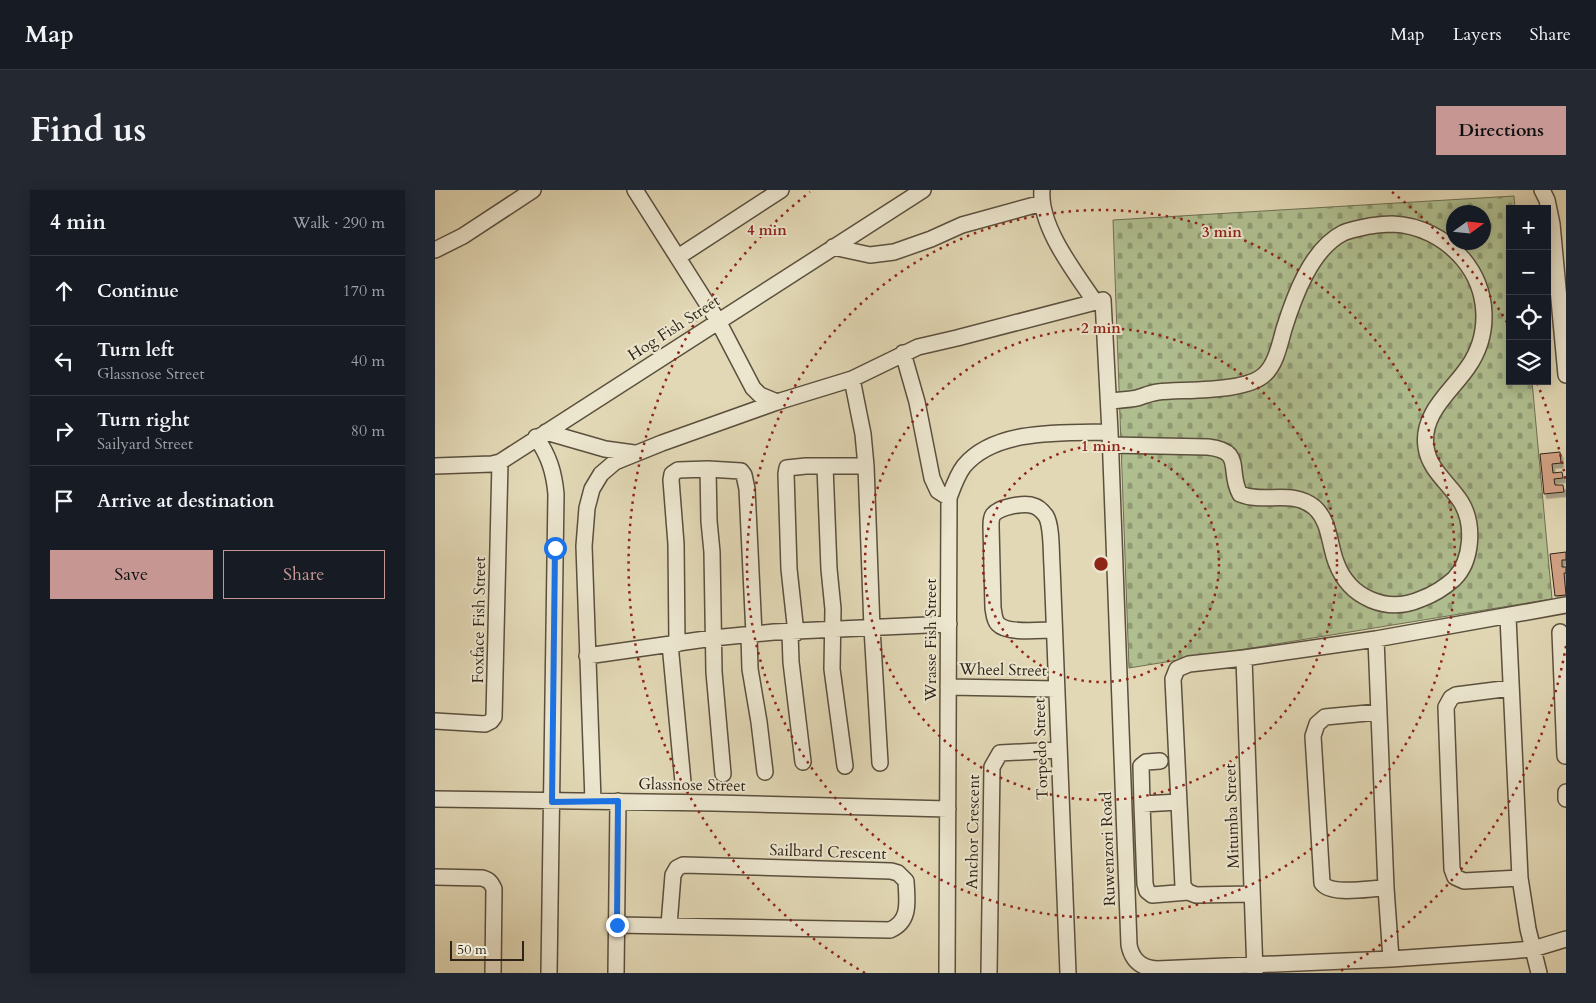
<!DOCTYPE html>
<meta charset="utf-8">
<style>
body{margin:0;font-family:Cardo,serif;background:#242831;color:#f1f3f6}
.controls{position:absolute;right:15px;top:15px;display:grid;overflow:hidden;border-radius:0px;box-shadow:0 2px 12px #0003}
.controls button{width:45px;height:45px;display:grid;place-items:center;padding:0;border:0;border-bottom:1px solid #363941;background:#171b24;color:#f1f3f6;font:25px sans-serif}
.compass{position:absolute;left:1011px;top:15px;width:45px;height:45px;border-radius:50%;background:#171b24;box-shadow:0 2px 12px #0003;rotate:75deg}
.scale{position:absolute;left:15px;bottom:12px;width:74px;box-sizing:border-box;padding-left:5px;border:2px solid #2e2317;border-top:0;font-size:14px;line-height:18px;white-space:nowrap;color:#2e2317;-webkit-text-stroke:4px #ece6cf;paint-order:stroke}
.stop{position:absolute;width:15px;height:15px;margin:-11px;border:4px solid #1a73e8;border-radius:50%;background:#fff}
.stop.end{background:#1a73e8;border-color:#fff;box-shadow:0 1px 5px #0008}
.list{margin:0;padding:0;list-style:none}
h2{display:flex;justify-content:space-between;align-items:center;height:65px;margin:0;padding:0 20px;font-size:21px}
h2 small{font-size:16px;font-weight:400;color:#9ea1a6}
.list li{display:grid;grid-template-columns:32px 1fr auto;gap:15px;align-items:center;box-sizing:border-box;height:70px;padding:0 20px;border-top:1px solid #363941}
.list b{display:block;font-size:19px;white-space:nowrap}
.list p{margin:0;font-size:16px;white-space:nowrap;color:#9ea1a6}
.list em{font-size:16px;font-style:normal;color:#9ea1a6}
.actions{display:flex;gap:10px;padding:15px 20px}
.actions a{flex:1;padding:11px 0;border:1px solid #c59692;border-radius:0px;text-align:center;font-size:18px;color:#c59692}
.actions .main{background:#c59692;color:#111}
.icon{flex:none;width:28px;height:28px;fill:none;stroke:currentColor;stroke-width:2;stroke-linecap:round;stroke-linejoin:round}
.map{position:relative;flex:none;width:1131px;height:783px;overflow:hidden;border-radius:0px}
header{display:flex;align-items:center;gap:30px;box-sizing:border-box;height:70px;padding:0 25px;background:#171b24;border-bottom:1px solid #363941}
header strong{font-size:24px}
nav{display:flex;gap:28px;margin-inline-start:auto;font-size:18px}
.intro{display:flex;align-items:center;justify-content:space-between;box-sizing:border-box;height:120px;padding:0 30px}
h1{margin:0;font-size:35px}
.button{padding:12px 22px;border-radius:0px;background:#c59692;color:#111;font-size:18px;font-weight:700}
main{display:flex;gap:30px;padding:0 30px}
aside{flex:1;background:#171b24;border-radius:0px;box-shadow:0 2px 12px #0003}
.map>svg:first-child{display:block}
.cemetery{fill:url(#cemetery-stones);stroke:#6f7154;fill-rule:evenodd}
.building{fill:#d4a487;stroke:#2e2317;filter:url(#shadow)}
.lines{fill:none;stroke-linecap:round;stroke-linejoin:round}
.minor-casing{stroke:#5b503e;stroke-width:18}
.minor{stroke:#ece6cf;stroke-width:15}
.route{stroke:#1a73e8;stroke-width:6}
.ring{fill:none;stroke:#8f2418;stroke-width:2.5;stroke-dasharray:2.5 5}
.labels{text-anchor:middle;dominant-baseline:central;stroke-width:4;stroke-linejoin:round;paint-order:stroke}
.street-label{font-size:16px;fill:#2e2317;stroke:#ece6cf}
.centre{fill:#8f2418;stroke:#ece6cf;stroke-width:2.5}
.ring-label{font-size:15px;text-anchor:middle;font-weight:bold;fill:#8f2418;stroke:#ece6cf;stroke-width:4;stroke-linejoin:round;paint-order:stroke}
</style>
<header>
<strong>Map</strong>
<nav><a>Map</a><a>Layers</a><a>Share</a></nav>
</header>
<div class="intro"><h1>Find us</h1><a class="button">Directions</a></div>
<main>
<aside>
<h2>4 min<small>Walk · 290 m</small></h2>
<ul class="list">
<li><svg class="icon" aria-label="ahead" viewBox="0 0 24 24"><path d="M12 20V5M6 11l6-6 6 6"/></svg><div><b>Continue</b></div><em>170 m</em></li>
<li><svg class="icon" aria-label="left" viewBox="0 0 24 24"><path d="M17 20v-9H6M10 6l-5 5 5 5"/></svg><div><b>Turn left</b><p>Glassnose Street</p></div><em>40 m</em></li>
<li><svg class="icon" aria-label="right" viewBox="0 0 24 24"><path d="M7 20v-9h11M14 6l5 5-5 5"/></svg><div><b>Turn right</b><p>Sailyard Street</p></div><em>80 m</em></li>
<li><svg class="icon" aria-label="arrive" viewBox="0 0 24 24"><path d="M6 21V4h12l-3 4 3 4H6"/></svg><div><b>Arrive at destination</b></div></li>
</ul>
<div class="actions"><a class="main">Save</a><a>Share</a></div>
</aside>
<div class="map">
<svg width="1131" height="783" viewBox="0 0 1131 783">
<defs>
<pattern id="cemetery-stones" width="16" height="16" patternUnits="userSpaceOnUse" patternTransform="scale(1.25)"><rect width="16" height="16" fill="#b0bf90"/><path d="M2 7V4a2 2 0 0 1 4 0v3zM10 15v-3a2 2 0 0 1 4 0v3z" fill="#909b75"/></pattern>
<filter id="shadow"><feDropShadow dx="2.5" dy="4.5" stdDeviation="0" flood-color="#0004"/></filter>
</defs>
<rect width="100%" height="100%" fill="#e2d8b5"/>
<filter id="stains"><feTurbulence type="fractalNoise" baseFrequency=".004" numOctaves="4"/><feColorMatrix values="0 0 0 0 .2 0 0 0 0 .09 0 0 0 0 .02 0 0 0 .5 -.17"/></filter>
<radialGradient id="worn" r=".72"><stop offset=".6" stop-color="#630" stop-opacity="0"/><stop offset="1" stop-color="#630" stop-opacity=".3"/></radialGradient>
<path class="cemetery" d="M1079 6 1080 19H1075V191H1097L1117 409 694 478 678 30ZM1018 22H1048V52H1018Z"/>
<path class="building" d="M1125 262 1126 273 1117 274 1118 283 1127 282 1128 288 1119 289 1120 295H1128L1129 302 1109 304 1105 264Z
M1131 362V370H1127V377H1131V383H1129L1131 405 1120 406 1115 364Z"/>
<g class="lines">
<g class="minor-casing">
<path id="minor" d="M200 0 283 131 318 198 325 205 342 212
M607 0C604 37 640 82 660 112
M1107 0 1112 10 1117 34 1131 185
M398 57 435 65 459 62 496 49 527 35 607 13
M0 60 28 46 98 0
M243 67 346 0
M468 163 482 212 497 288 503 301 514 308
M417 189 428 244 431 276 437 438 445 573
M674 211C683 210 693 210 702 208 709 206 715 203 723 202 749 199 811 203 830 184 841 174 845 153 849 139 859 107 876 59 908 43 917 39 926 38 935 36 942 35 950 34 957 34 985 35 1010 48 1028 69 1054 100 1056 144 1033 177 1017 201 986 223 991 257 994 280 1014 293 1026 312 1039 333 1038 370 1019 389 1010 397 997 405 986 409 952 424 914 408 901 372 894 354 895 331 879 317 857 299 829 314 805 304 792 281 810 261 773 257L676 255
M111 242 170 259 199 263
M101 247C114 266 119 282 121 304L114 783
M0 276 57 274 65 272 488 0
M390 276 394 379 398 419 397 479 410 576
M273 279 274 331 277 362 279 482 288 584
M1073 427 1085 688 1093 739 1104 783
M618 440C605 440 572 444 563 434 559 430 559 423 558 418L556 336C556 332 556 328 558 325 563 317 590 312 599 316 603 317 608 322 611 326 617 336 616 363 617 376L633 783
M1125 442 1130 566
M355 443 356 472 368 572
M361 443 354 379 351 284 352 278 371 276H431
M314 445 315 479 324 532 330 582
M941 449 951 698 956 769
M235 454 248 592
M242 454 241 354 236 290 237 284 243 280 273 279 306 281 309 285 312 299 319 444
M152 466 278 448 339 442 514 434
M809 468 820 783
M513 497 622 499
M1076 498 1021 505 1016 508 1011 517 1017 679 1020 687 1029 691 1085 688
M943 522 890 527 882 534 878 546 887 693C896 706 935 698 951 698
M0 531 50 534 56 531 59 527 65 272
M725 571 711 572 706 576 707 614 744 612
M1131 602V609
M0 609 279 613 513 619
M158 611 149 356 152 318 157 299 166 284 180 272 227 253 342 212 417 189 483 157 522 148 668 110 675 242 694 755C697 770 706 778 722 779L956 769 1074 761 1098 759 1131 749
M707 614 710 694 712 701 717 705 753 702
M0 687 47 688C54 690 56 692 59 699L58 783
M817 704 761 705 753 702 748 696 738 489 742 479 754 474 809 468 941 449 1131 415
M182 735 455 740C476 731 472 711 471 691L463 683 456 681 248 675 242 678 238 685 234 735
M181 783 183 611
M512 783 514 308C518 297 522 285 529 276 561 238 630 243 675 242
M554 783 557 577 565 563 623 560"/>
</g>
<use href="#minor" class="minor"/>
</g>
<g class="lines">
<path class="route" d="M120 358 117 612 183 611 182 735"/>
</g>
<g class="ring">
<circle cx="666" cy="374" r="118"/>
<circle cx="666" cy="374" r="236"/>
<circle cx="666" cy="374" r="354"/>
<path d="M1131 456A472 472 0 0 1 902 783M430 783A472 472 0 0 1 375 2M957 2A472 472 0 0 1 1073 134M1102 193A472 472 0 0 1 1131 292"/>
</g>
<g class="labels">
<g class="street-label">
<text transform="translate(239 138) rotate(-33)">Hog Fish Street</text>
<text transform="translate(44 430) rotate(-89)">Foxface Fish Street</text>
<text transform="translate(496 450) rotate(-90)">Wrasse Fish Street</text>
<text transform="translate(568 480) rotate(1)">Wheel Street</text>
<text transform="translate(606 559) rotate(-92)">Torpedo Street</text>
<text transform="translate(257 595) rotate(1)">Glassnose Street</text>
<text transform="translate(797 626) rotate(-92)">Mitumba Street</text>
<text transform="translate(538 642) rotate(-89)">Anchor Crescent</text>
<text transform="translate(673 659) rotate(-92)">Ruwenzori Road</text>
<text transform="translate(393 662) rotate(2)">Sailbard Crescent</text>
</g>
</g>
<circle cx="666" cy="374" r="8" class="centre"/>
<g class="ring-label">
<text x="332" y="45">4 min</text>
<text x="787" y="47">3 min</text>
<text x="666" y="143">2 min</text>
<text x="666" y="261">1 min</text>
</g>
<rect width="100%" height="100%" filter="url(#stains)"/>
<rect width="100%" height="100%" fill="url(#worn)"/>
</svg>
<div class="controls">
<button>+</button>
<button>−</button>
<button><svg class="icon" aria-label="locate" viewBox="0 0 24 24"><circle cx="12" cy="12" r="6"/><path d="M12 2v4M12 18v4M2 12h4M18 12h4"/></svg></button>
<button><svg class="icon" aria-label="layers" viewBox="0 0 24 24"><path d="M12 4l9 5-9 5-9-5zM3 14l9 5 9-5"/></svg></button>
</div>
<svg class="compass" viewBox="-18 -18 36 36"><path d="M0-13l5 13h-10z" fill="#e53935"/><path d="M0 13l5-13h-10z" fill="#9ea1a6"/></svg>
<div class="scale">50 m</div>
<div class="stop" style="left:120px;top:358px"></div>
<div class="stop end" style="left:182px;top:735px"></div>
</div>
</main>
